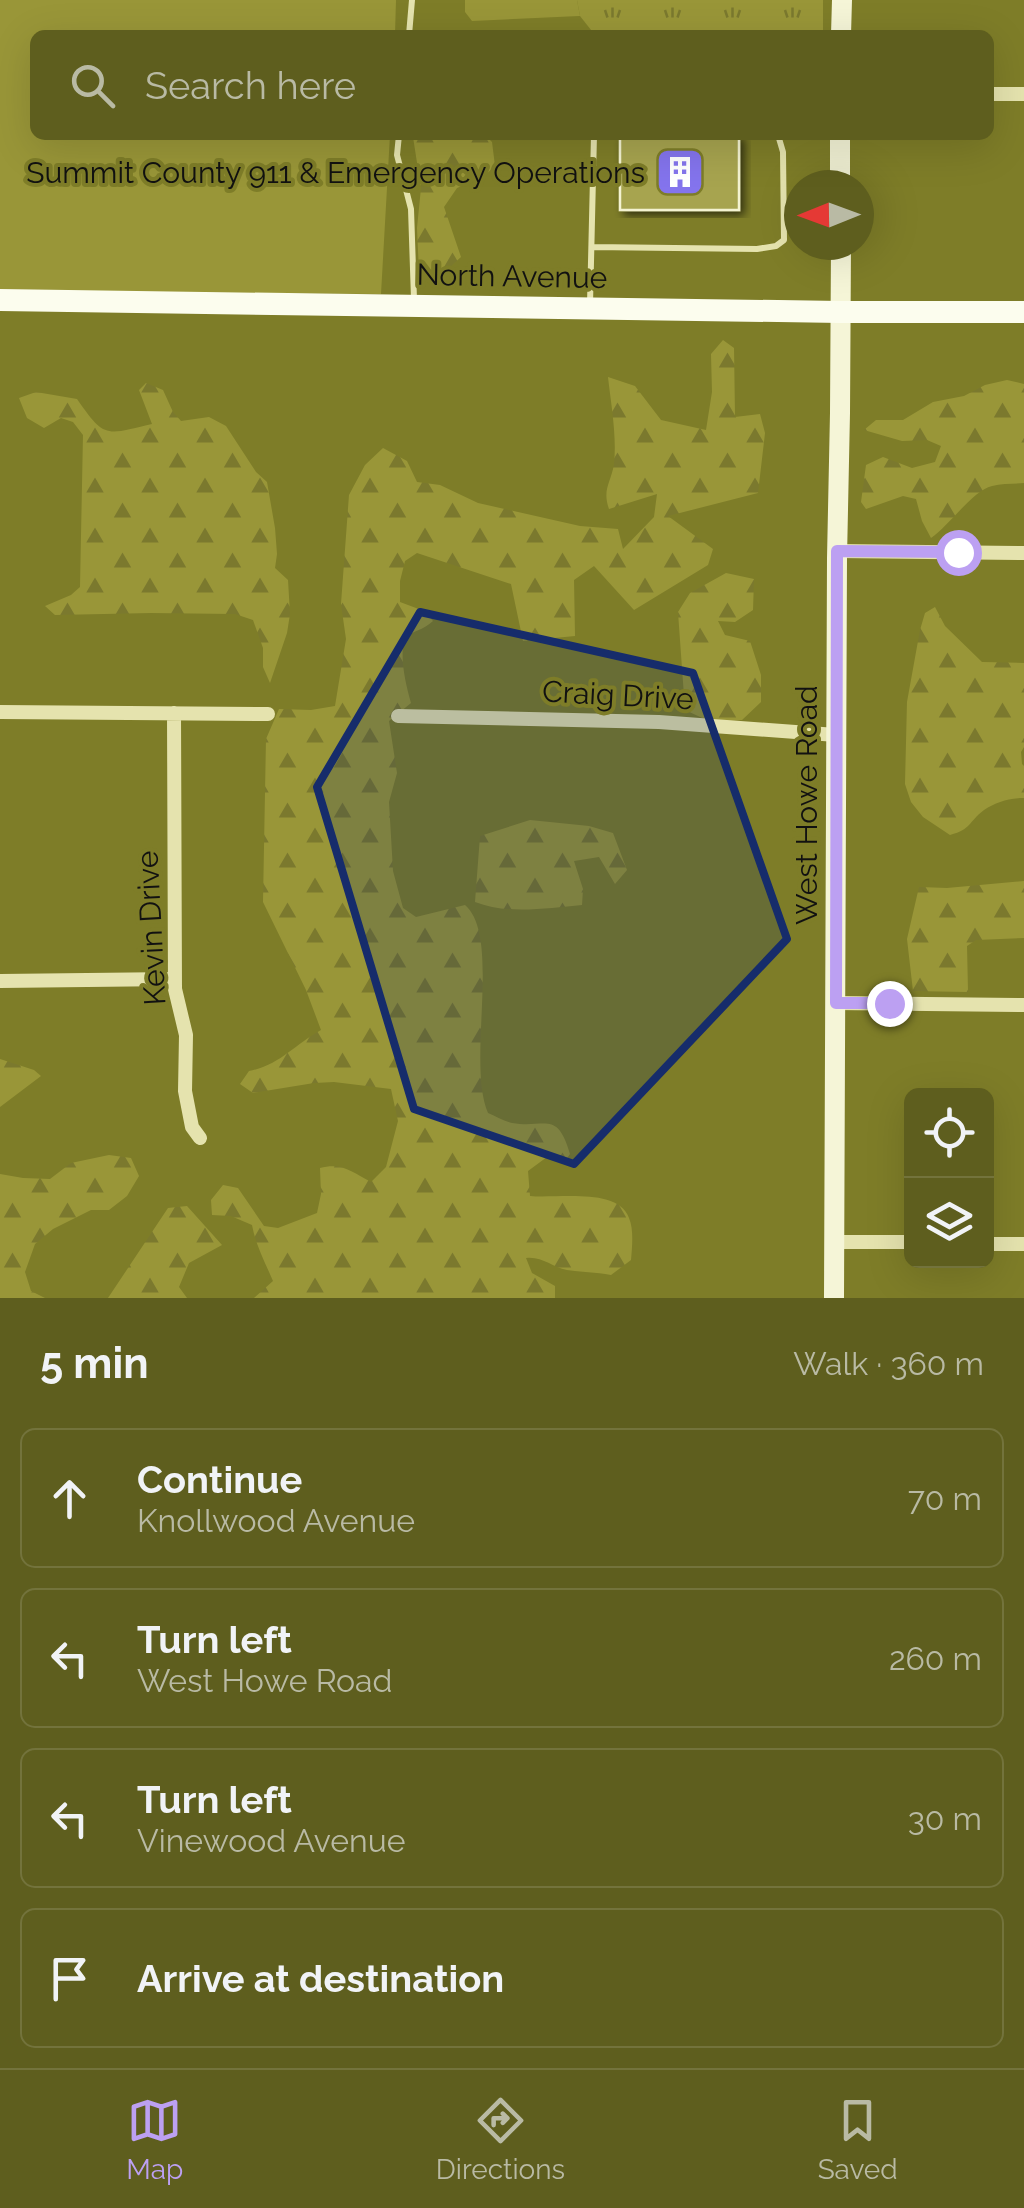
<!DOCTYPE html>
<meta charset="utf-8">
<style>
body{margin:0;font-family:Raleway,sans-serif;background:#67672b;color:#f1f3f6}
.controls{position:absolute;right:30px;bottom:30px;display:grid;overflow:hidden;border-radius:15px;box-shadow:0 10px 40px #0002}
.controls button{width:90px;height:90px;display:grid;place-items:center;padding:0;border:0;border-bottom:2px solid #73733c;background:#5e5e1e;color:#f1f3f6;font:50px sans-serif}
.compass{position:absolute;left:784px;top:170px;width:90px;height:90px;border-radius:50%;background:#5e5e1e;box-shadow:0 10px 40px #0002;rotate:269deg}
.stop{position:absolute;width:30px;height:30px;margin:-22px;border:8px solid #bca0f2;border-radius:50%;background:#fff}
.stop.end{background:#bca0f2;border-color:#fff;box-shadow:0 2px 10px #0008}
.list{margin:0;padding:0;list-style:none}
h2{display:flex;justify-content:space-between;align-items:center;height:130px;margin:0;padding:0 40px;font-size:42px}
h2 small{font-size:32px;font-weight:400;color:#b9baa4}
.list li{display:grid;grid-template-columns:65px 1fr auto;gap:30px;align-items:center;box-sizing:border-box;height:140px;margin:0 20px 20px;padding:0 20px;border:2px solid #73733c;border-radius:15px}
.list b{display:block;font-size:38px;white-space:nowrap}
.list p{margin:0;font-size:32px;white-space:nowrap;color:#b9baa4}
.list em{font-size:32px;font-style:normal;color:#b9baa4}
.icon{flex:none;width:55px;height:55px;fill:none;stroke:currentColor;stroke-width:2;stroke-linecap:round;stroke-linejoin:round}
.map{position:relative;flex:none;width:1024px;height:1298px;overflow:hidden}
.search{position:absolute;background:#5e5e1e;box-shadow:0 10px 40px #0002;left:30px;right:30px;top:30px;height:110px;display:flex;align-items:center;gap:25px;box-sizing:border-box;padding:0 35px;border-radius:15px;color:#b9baa4;font-size:38px}
.sheet{height:770px;background:#5e5e1e}
nav{display:flex;justify-content:space-around;align-items:center;box-sizing:border-box;height:140px;border-top:2px solid #73733c;background:#5e5e1e;font-size:28px;color:#b9baa4}
nav a{display:grid;justify-items:center;gap:5px}
nav .on{color:#bca0f2}
.map>svg:first-child{display:block}
.grass{fill:url(#grass-tufts)}
.forest{fill:url(#forest-firs)}
.garden{fill:#999638}
.building{fill:#a7a450;stroke:#f4f3d1;stroke-width:2.5;filter:url(#shadow)}
.lines{fill:none;stroke-linecap:round;stroke-linejoin:round}
.lane{stroke:#e5e3ae;stroke-width:6}
.street{stroke:#e5e3ae;stroke-width:14}
.secondary{stroke:#f5f5d7;stroke-width:20}
.primary{stroke:#fcfdee;stroke-width:22}
.route{stroke:#bca0f2;stroke-width:12}
.marked{fill:#162c6b;fill-opacity:0.2;stroke:#162c6b;stroke-width:8;stroke-linejoin:round}
.labels{text-anchor:middle;dominant-baseline:central;stroke-width:8;stroke-linejoin:round;paint-order:stroke}
.poi-label{font-size:30px;fill:#111;stroke:#7e7d28;text-anchor:end}
.street-label{font-size:30px;fill:#111;stroke:#7e7d28}
</style>
<div class="map">
<svg width="1024" height="1298" viewBox="0 0 1024 1298">
<defs>
<pattern id="grass-tufts" width="24" height="20" patternUnits="userSpaceOnUse" patternTransform="scale(2.5)"><rect width="24" height="20" fill="#999638"/><path d="M3 7l-1-3M5 7V3M7 7l1-3M15 17l-1-3M17 17v-4M19 17l1-3" fill="none" stroke="#7b792e"/></pattern>
<pattern id="forest-firs" width="22" height="20" patternUnits="userSpaceOnUse" patternTransform="scale(2.5)"><rect width="22" height="20" fill="#999638"/><path d="M5 1l3.5 6h-7zM16 11l3.5 6h-7z" fill="#7b792e"/></pattern>
<filter id="shadow"><feDropShadow dx="4.5" dy="4.5" stdDeviation="5" flood-color="#0009"/></filter>
</defs>
<rect width="100%" height="100%" fill="#7e7d28"/>
<path class="grass" d="M577 0H823V35H595L580 16Z"/>
<path class="forest" d="M415 135H485L492 142 495 166 484 176 457 188 444 207 461 257 440 276 419 273 417 228 421 188 413 137Z
M723 340 734 348 735 417 760 414 765 433 758 493 668 516 713 549 708 565 634 610 594 566 574 580 575 636 523 641 511 584 417 553 405 561 400 581V602L424 611 433 621C422 631 414 630 404 638 400 659 405 682 411 703L389 721 397 773 389 802 393 871 403 908 416 917 465 905C502 937 466 1062 488 1113 495 1116 504 1121 512 1123 545 1129 557 1109 570 1154L563 1164 551 1154 528 1171 530 1196C556 1199 618 1187 629 1218 634 1230 632 1247 631 1260L611 1275C596 1272 581 1272 567 1270 552 1267 542 1256 526 1258L532 1273 555 1286V1298H254L273 1281C265 1262 256 1246 252 1225L231 1216 212 1215 211 1200 223 1185 238 1188 264 1226 278 1228 317 1213 321 1194 320 1168C342 1162 352 1172 371 1182L386 1167 398 1121 391 1089 334 1082 314 1083 253 1093 240 1084 249 1071C280 1065 294 1045 321 1030L306 990 263 902 266 739 279 709 311 710 335 706 346 639 341 604 349 495 365 465 383 448 407 461 417 482 440 485 478 503 580 526 618 529 623 549 654 517 657 494 609 509C602 489 611 483 614 464 617 436 611 404 608 377L635 386 661 420 706 430 712 392 711 354Z
M1007 380 1024 384V483C1014 484 1002 483 992 486 972 491 950 525 931 538L922 521 916 499 903 496 866 509 861 502 866 465 883 457 912 468 935 462 941 446 927 440 902 441 864 430 876 420H903L933 402 964 396 985 385Z
M146 383 163 390 173 412 181 421 209 417 226 426 256 472 267 482 275 528 277 554 275 568 288 580 290 614 287 633 270 683 263 667V648L253 620 235 614 151 613 55 615 45 606 71 595 80 587 83 435 73 422 61 418 44 428 27 418 19 398 36 392 77 399C105 439 105 435 152 424L139 390Z
M726 573 754 579 753 610 735 622 718 621 725 635 750 641 761 675V702L742 720 711 722 685 710 678 612 690 593Z
M935 607 945 626 982 662 1024 663V747L1021 752 1022 764 1024 766V798C1009 798 996 802 984 810 968 822 972 829 950 835L923 817 911 802 905 784 907 702 920 630 925 613Z
M530 820 589 826 613 833 627 870 615 884 599 857 574 861 583 889 582 905C547 908 508 915 475 902L480 836Z
M1024 881V938L976 940 967 946 968 992 913 991 907 939 919 887 947 888Z
M0 1059 34 1070 41 1076 0 1107Z
M109 1155 131 1158 139 1176 127 1196 109 1210H91L53 1229 35 1244 25 1272 31 1291 45 1298H0V1174L23 1178 50 1179 71 1163Z
M187 1206 222 1245 189 1263 179 1287 187 1298H108L168 1208Z"/>
<path class="garden" d="M0 0H396L395 35H35V135H390L381 294 0 292Z
M465 0H577L580 16 472 21 465 12Z"/>
<path class="building" d="M620 135H739V210H620Z"/>
<g class="lines">
<path class="lane" d="M409 35 412 0
M399 135 397 155 411 209 414 299
M592 247 757 249 776 246 784 240 783 152 778 135
M590 304 594 135"/>
<path class="street" d="M989 94H1024
M837 551 1024 553
M0 712 268 714
M174 713 175 989 186 1035 185 1091 192 1127 200 1138
M398 716 659 722 836 735
M0 981 174 979
M835 1003 1024 1005
M834 1242H912
M986 1244H1024"/>
<path class="secondary" d="M841 35 842 0
M840 135V185
M834 1298 837 558 840 413 841 245"/>
<path class="primary" d="M0 300 841 312H1024"/>
</g>
<g class="lines">
<path class="route" d="M889 1003H836L837 551 958 552"/>
</g>
<path class="marked" d="M420 612 693 673 787 939 574 1164 414 1109 317 787Z"/>
<defs>
<g id="building-square" transform="scale(2.5)"><rect x="-9" y="-9" width="18" height="18" rx="4" fill="#8474ed" stroke="#7e7d28"/><path d="M-4-6H4V6H1V3H-1V6H-4ZM-2.5-4.3h1.7v1.8h-1.7ZM.8-4.3h1.7v1.8H.8ZM-2.5-1h1.7V.8h-1.7ZM.8-1h1.7V.8H.8Z" fill="#fff"/></g>
</defs>
<g fill-rule="evenodd">
<use href="#building-square" x="680" y="172"/>
</g>
<g class="labels">
<g class="poi-label">
<text x="645" y="172">Summit County 911 &amp; Emergency Operations</text>
</g>
<g class="street-label">
<text transform="translate(512 276) rotate(1)">North Avenue</text>
<text transform="translate(618 695) rotate(3)">Craig Drive</text>
<text transform="translate(806 805) rotate(-90)">West Howe Road</text>
<text transform="translate(151 928) rotate(-93)">Kevin Drive</text>
</g>
</g>
</svg>
<div class="controls">
<button><svg class="icon" aria-label="locate" viewBox="0 0 24 24"><circle cx="12" cy="12" r="6"/><path d="M12 2v4M12 18v4M2 12h4M18 12h4"/></svg></button>
<button><svg class="icon" aria-label="layers" viewBox="0 0 24 24"><path d="M12 4l9 5-9 5-9-5zM3 14l9 5 9-5"/></svg></button>
</div>
<svg class="compass" viewBox="-18 -18 36 36"><path d="M0-13l5 13h-10z" fill="#e53935"/><path d="M0 13l5-13h-10z" fill="#b9baa4"/></svg>
<div class="stop" style="left:958px;top:552px"></div>
<div class="stop end" style="left:889px;top:1003px"></div>
<div class="search"><svg class="icon" aria-label="search" viewBox="0 0 24 24"><circle cx="10" cy="10" r="6"/><path d="M15 15l6 6"/></svg>Search here</div>
</div>
<section class="sheet">
<h2>5 min<small>Walk · 360 m</small></h2>
<ul class="list">
<li><svg class="icon" aria-label="ahead" viewBox="0 0 24 24"><path d="M12 20V5M6 11l6-6 6 6"/></svg><div><b>Continue</b><p>Knollwood Avenue</p></div><em>70 m</em></li>
<li><svg class="icon" aria-label="left" viewBox="0 0 24 24"><path d="M17 20v-9H6M10 6l-5 5 5 5"/></svg><div><b>Turn left</b><p>West Howe Road</p></div><em>260 m</em></li>
<li><svg class="icon" aria-label="left" viewBox="0 0 24 24"><path d="M17 20v-9H6M10 6l-5 5 5 5"/></svg><div><b>Turn left</b><p>Vinewood Avenue</p></div><em>30 m</em></li>
<li><svg class="icon" aria-label="arrive" viewBox="0 0 24 24"><path d="M6 21V4h12l-3 4 3 4H6"/></svg><div><b>Arrive at destination</b></div></li>
</ul>
</section>
<nav>
<a class="on"><svg class="icon" aria-label="map" viewBox="0 0 24 24"><path d="M3 6l6-2 6 2 6-2v14l-6 2-6-2-6 2zM9 4v14M15 6v14"/></svg>Map</a>
<a><svg class="icon" aria-label="directions" viewBox="0 0 24 24"><path d="M12 3l9 9-9 9-9-9zM9 14v-3h6M13 9l2 2-2 2"/></svg>Directions</a>
<a><svg class="icon" aria-label="saved" viewBox="0 0 24 24"><path d="M7 4h10v16l-5-4-5 4z"/></svg>Saved</a>
</nav>
